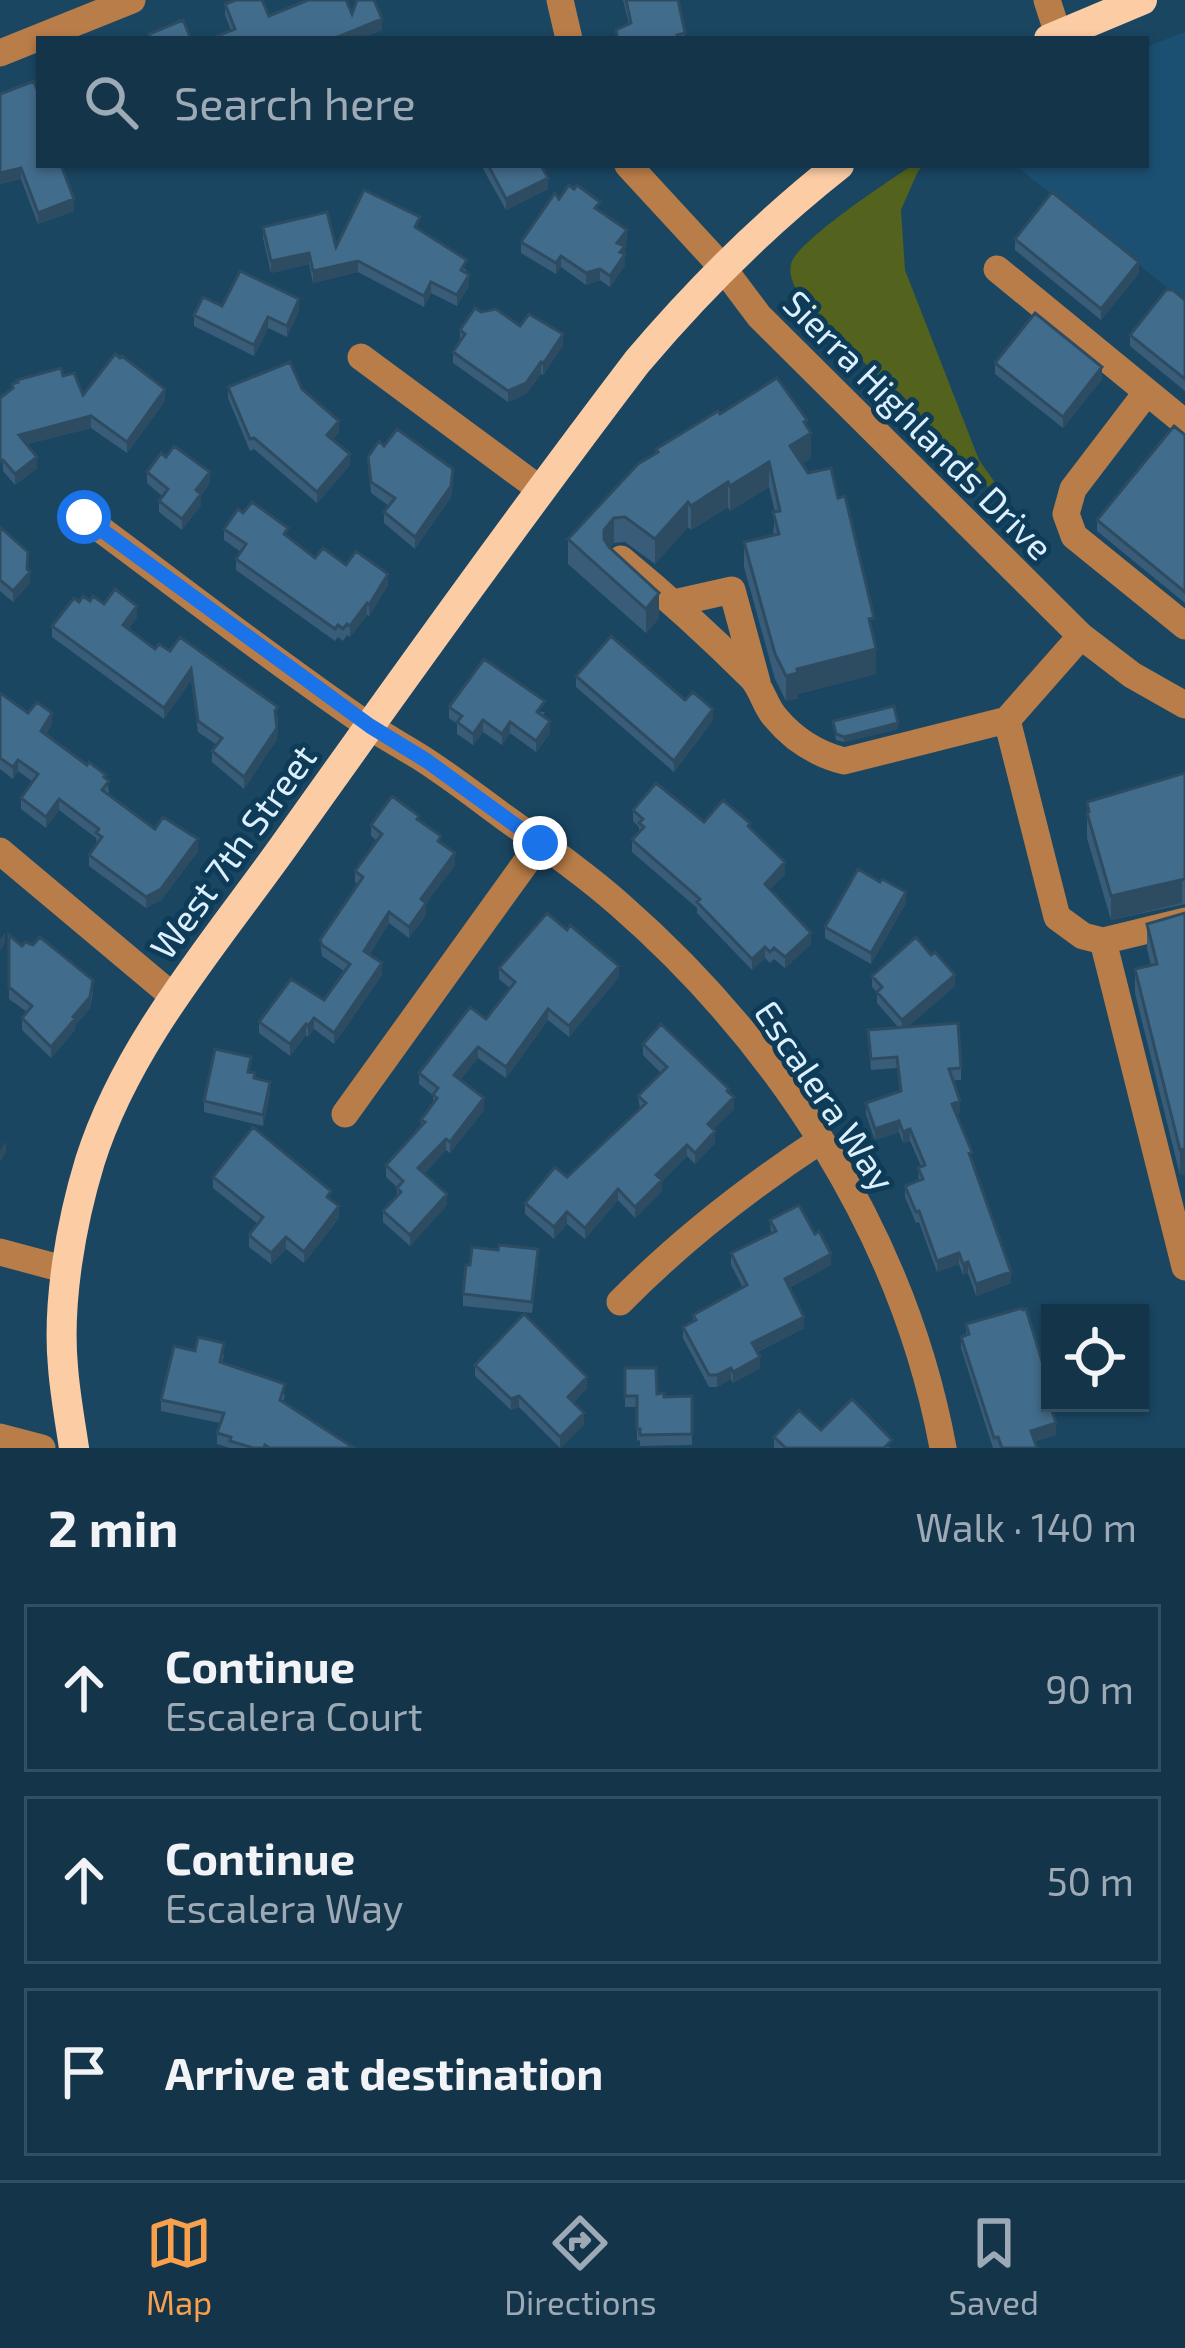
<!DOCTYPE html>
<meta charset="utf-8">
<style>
body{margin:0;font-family:"Exo 2",sans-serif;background:#1d3c51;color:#f1f3f6}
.controls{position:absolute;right:36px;bottom:36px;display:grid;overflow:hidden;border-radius:0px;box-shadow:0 3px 9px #0004}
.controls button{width:108px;height:108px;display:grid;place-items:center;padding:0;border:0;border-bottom:3px solid #334f62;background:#14344a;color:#f1f3f6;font:60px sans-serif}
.stop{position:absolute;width:36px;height:36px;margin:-27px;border:9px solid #1a73e8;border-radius:50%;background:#fff}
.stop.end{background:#1a73e8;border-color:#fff;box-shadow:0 3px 12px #0008}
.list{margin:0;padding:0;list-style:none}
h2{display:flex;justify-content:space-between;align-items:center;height:156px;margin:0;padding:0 48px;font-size:51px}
h2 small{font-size:39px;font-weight:400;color:#9daab5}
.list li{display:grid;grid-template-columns:78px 1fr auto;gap:36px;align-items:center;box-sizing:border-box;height:168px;margin:0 24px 24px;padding:0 24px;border:3px solid #334f62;border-radius:0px}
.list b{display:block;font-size:45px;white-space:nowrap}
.list p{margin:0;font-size:39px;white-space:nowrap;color:#9daab5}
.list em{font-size:39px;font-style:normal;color:#9daab5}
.icon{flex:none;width:66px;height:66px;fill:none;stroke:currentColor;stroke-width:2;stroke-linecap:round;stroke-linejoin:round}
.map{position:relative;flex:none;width:1185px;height:1448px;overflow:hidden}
.search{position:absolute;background:#14344a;box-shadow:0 3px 9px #0004;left:36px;right:36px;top:36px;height:132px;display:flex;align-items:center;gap:30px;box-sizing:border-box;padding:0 42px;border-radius:0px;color:#9daab5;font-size:45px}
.sheet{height:732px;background:#14344a}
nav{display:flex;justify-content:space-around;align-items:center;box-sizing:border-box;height:168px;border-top:3px solid #334f62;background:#14344a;font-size:33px;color:#9daab5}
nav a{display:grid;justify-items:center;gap:6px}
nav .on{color:#f9a04d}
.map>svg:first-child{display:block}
.built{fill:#1c5072}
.green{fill:#53621c}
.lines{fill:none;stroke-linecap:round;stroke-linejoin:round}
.minor{stroke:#b97d49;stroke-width:27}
.major{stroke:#fccca4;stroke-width:30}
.wall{fill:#395d78}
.shaded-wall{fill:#2e4c61}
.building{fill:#426c8b;stroke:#2e4c61;stroke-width:3}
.route{stroke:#1a73e8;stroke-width:15}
.labels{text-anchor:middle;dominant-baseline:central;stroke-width:10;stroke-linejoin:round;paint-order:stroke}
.street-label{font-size:36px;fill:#dceffd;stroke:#0e3b57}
</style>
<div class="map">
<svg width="1185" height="1448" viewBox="0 0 1185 1448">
<rect width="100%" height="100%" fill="#1a4662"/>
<path class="built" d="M1185 32V302L1015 165H1146V47Z"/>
<path class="green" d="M913 165H924L918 171 901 210 905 270 979 460 1023 522 800 298C795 287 787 274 792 261 804 237 888 181 913 165Z"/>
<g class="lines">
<path class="minor" d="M560 0 569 39
M1047 0 1058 34
M0 53 132 0
M628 165 723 268 759 316 1081 636 1132 675 1185 705
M997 269 1185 423
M361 357 541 490
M1147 392 1073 489 1066 514 1074 536 1185 626
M84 517C179 587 272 660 369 726 387 738 406 748 423 759 451 777 478 798 504 817 543 845 584 873 620 905 780 1045 904 1236 943 1448
M621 559C666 596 710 636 752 678 762 689 765 706 775 717 793 739 817 754 844 761L1007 720 1081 636
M674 603 732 590 757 682
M1007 720 1057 917 1083 936 1103 941 1185 921
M0 851 175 998
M1103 941 1185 1267
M345 1114 540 843
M0 1252 67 1270
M620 1302C681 1240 748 1188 821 1140
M0 1437 42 1448"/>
<path class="major" d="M1049 39 1142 0
M74 1448C70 1421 65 1394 63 1367 57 1303 71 1223 90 1161 127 1044 214 944 284 846 400 683 516 521 637 362 698 290 764 224 839 165"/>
</g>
<path class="wall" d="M304 0H346L352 14 382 30 360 39H210L231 30 225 15V4L269 16 304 2Z
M623 0H678L685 39H616V30L629 24Z
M0 94 74 211 38 224 21 179 0 184Z
M481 165H541L548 189 506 210Z
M559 199 600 211 627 241 624 245 625 265 610 287 600 280 586 285 561 267 556 274 521 253V242Z
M263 227 336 247 420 228 419 230 467 271 466 273 469 286 457 306 431 293 424 307 358 272 313 283 309 264 271 273 263 238Z
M1015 239 1139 273 1101 320 1015 250Z
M1185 300V391L1130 346V335Z
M222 306 299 311 287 337 268 328 254 356 194 326V315Z
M481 312 520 326 563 345 543 375 541 374 526 394 508 402 453 363V352L460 341V330Z
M995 363 1102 379 1063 428 995 374Z
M63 376 83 395 165 401 127 453 91 428 27 444 37 468 15 485 3 471 0 398Z
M228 387 302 389 339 432 333 439 350 465 317 503 254 449 250 451 228 398Z
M720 414 807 426 811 458 801 464 874 640 876 674 798 694V698L786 701 775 679 744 567V542L773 535 775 512 769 487 730 511 728 507 691 530 688 527 655 564 625 542 614 543 609 548 659 618 646 633 568 564V539L656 453V449Z
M1185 435V603L1097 531V520Z
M384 446 453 480 451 497 415 549 384 523V512L389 506 371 493 368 457Z
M147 472 210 483 201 495V505L182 530 159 512V501L162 496 147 483Z
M0 527 28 570 30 583 13 602 0 591Z
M224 529 288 538 315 558 346 565 388 585 369 616 367 615 350 637 347 635 343 641 338 637 335 641 236 570V559L241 552 224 540Z
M90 601 104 604 137 617 128 629 155 649 278 718 277 739 244 789 212 762V751L217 745 198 732 191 680 164 719 52 637V626Z
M576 676 685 700 713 720 674 772 576 687Z
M0 693 28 713 52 724 46 734 106 778 109 792 108 794 155 829 198 851 161 900 146 908 89 866V855L97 845 96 838 59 810 46 828 21 809V798L33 782 18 771 13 779 0 769Z
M449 707 545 712 542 716 550 733 536 752 510 733 502 745 483 732 473 745 457 734V724L449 718Z
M833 721 898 729 844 742 836 740Z
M1185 773V904L1111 920 1087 838V802Z
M633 810 750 829 785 874 770 889 811 944 785 968 774 959 770 963 765 958 752 970 697 913V908L632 852V840L639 832V827L633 821Z
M419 820 441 843 455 865 426 903V915L409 938 389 923 369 955 382 975 334 1044 314 1029 308 1037 306 1035 290 1056 259 1033V1022L324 1000 344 971 322 956 320 940 358 884 355 882V871L377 841 371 836V825Z
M880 882 906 903 871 964 825 938V927Z
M1185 913V1174L1180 1175 1135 993V969L1151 965 1147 949V924Z
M9 935 22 946 93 992 90 1008 75 1026V1030L51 1058 22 1030V1018L27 1012 9 999Z
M499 968 619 977 569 1037 548 1020 506 1078 478 1058 460 1080 484 1110 450 1153 446 1150 424 1174 447 1205 410 1246 383 1222V1211L397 1196V1187L386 1177V1165L421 1127V1120L433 1104V1095L419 1084V1073L486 1019 510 988 499 979Z
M872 976 955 986 907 1027 961 1068V1080H953L960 1112 956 1114 1011 1283 976 1296 968 1273 963 1275 959 1264 937 1272 919 1222 916 1223 905 1197V1186L919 1181 918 1168 921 1166 910 1141 903 1143 899 1132 875 1140 866 1114V1103L900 1092 897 1068 871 1070 868 1030 899 1028 877 1003V992L872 987Z
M643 1044 729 1093 734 1109 713 1129 715 1143 695 1164 687 1156 662 1181V1191L635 1218 618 1200 585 1239 567 1224 554 1239 525 1214V1203L567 1177 640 1109 638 1096 661 1073 643 1055Z
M250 1072 270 1093 263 1126 204 1112V1101Z
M213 1177 331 1200 339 1218 304 1263 286 1249 271 1264 249 1247V1235L258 1224 213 1188Z
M770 1220 831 1265 789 1288 804 1328 757 1352 760 1368 733 1383 731 1379 717 1387H709L683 1338V1327L693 1322V1315L743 1288 731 1265V1253L771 1233Z
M538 1261 532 1313 463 1306V1294Z
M966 1324 1055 1415H1053L1056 1435 1035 1441 1037 1448H993L961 1348V1337L966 1335Z
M195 1351 224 1355 222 1363 285 1395 283 1402 354 1448H230L217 1444V1433L220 1423 161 1411V1400Z
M475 1365 587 1388 573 1403 584 1424 560 1448 519 1407 511 1410 475 1376Z
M625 1368 664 1397 692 1396V1445L640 1446V1440L637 1441V1407H625Z
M821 1430 892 1448H774V1437Z"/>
<path class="shaded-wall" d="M382 19V30L360 39H333Z
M21 168V179L0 184V173Z
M548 178V189L506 210V199Z
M74 199V211L38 224V213Z
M627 230V241L617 255V243Z
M625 246V265L610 287V276Z
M309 253V264L271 273V261Z
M561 256V267L556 274V263Z
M358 261V272L313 283V271Z
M1139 262V273L1101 320V309Z
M600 269V280L586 285V273Z
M469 275V286L457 306V295Z
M431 282V293L424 307V296Z
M299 299V311L287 337V326Z
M268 317V328L254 356V345Z
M563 334V345L543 375V364Z
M541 362V374L526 394 508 402V391Z
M1102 367V379L1063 428V417Z
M165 389V401L127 453V442Z
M91 416V428L19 446V435Z
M807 420V435L811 433V458L790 471V446Z
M339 421V432L327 446V435Z
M350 454V465L317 503V492Z
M37 457V468L15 485V474Z
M769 462V487L730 511V486Z
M453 469 451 497 415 549V537Z
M210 472V483L201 495V505L182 530V519L196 490Z
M728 482V507L691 530V506Z
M688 502V527L655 564V539Z
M614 518V543L604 555V530Z
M30 572V583L13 602V591Z
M388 574V585L369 616V605Z
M659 593V618L646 633V609Z
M367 603V615L350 637V626Z
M137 606V617L123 637V625Z
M876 649V674L798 694V698L786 701V676L797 669Z
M191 669V680L164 719V708Z
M713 709V720L674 772V761Z
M52 713V724L41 742V731Z
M483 720V732L473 745V734Z
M550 721V733L536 752V741Z
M510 722V733L502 745V734Z
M898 723V729L844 742V737Z
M277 728V739L244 789V777Z
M18 760V771L13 779V767Z
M59 799V810L46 828V817Z
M198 839V851L161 900 146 908V897Z
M455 853V865L421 910V899Z
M785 862V874L765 895V884Z
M1182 879V903L1111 920V896Z
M906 892V903L871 964V953Z
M426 903V915L409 938V927Z
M389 912V923L364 962V951Z
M5 933V944L0 951V939Z
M811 933V944L785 968V957Z
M765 947V958L752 970V959Z
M382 963V975L334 1044V1033Z
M619 966V977L569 1037V1026Z
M955 975V986L902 1032V1020Z
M93 980 90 1008 75 1026V1030L51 1058V1047L73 1017Z
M548 1009V1020L506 1078V1067Z
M314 1018V1029L308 1037V1026Z
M306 1024V1035L290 1056V1044Z
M478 1047V1058L454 1087V1075Z
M270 1082V1093L263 1126V1115Z
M734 1097V1109L708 1135V1124Z
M484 1098V1110L450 1153V1142Z
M960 1101V1112L952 1115V1104Z
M899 1121V1132L875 1140V1129Z
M910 1129V1141L903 1143V1132Z
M715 1131V1143L695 1164V1153Z
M446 1139V1150L418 1180V1168Z
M6 1141V1152L0 1162V1151Z
M687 1145V1156L662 1181V1191L635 1218V1207L656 1175Z
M1185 1149V1174L1180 1175V1150Z
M618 1189V1200L585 1239V1228Z
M447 1194V1205L410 1246V1235Z
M339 1206V1218L304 1263V1252Z
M567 1212V1224L554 1239V1227Z
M286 1237V1249L271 1264V1253Z
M959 1253V1264L937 1272V1261Z
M831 1254V1265L785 1290V1279Z
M968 1262V1273L963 1275V1264Z
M1011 1272V1283L976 1296V1284Z
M804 1317V1328L752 1354V1343Z
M760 1357V1368L733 1383V1372Z
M731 1368V1379L717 1387V1375Z
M587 1377V1388L568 1408V1397Z
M519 1396V1407L511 1410V1399Z
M584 1413V1424L560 1448V1437Z
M1056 1423V1435L1031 1442V1431Z"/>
<path class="building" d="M236 0H262L269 16 308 0H346L352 14 357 0H374L382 19 333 39H210L235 29 225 4Z
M626 0H678L685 33 677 35 678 39H618L616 30 631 23Z
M183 20 191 39H151L149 34Z
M34 81 39 95V165H61L74 199 38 213 21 168 0 173V94Z
M488 165H541L548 178 506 199Z
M569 185 574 189 577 185 600 202 595 208 627 230 617 243 625 246 620 252 625 254 610 276 600 269 586 273 561 256 556 263 521 242 555 193 559 199Z
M364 190 420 217 415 227 467 260 461 270 469 275 457 295 431 282 424 296 358 261 313 271 309 253 271 261 263 227 327 212 336 247Z
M1052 192 1139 262 1101 309 1015 239Z
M240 271 299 299 287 326 268 317 254 345 194 315 203 297 222 306Z
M1166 290H1173L1185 300V379L1130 335Z
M475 308 481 312 496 309 520 326 529 314 563 334 543 364 541 362 526 383 508 391 453 352 465 334 460 330Z
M1035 313 1102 367 1063 417 995 363Z
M115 354 120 358 122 356 165 389 127 442 91 416 19 435 37 457 15 474 3 460 0 462V398L13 388 12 384 18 382 17 380 61 368 63 376 74 373 83 395Z
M290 362 302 389 339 421 327 435 350 454 317 492 254 438 250 439 228 387Z
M777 378 807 420 804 422 811 433 790 446 808 473 831 468 838 498 845 496 874 618 869 619 876 649 797 669 798 673 786 676 775 654 744 542 779 534 773 512 780 511 769 462 730 486 728 482 691 506 688 502 655 539 625 517 614 518 604 530V539L609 547 659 593 646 609 568 539 638 464 658 452 656 449 718 411 720 414Z
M1174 426 1185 435V592L1097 520Z
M397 429 453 469 451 486 415 537 384 512 395 498 371 482 368 457 379 441 384 446Z
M174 446 210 472 196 490 201 494 182 519 159 501 168 489 147 472 161 453 166 457Z
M252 502 288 528 284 534 315 558 323 548 346 565 356 551 388 574 369 605 367 603 350 626 347 624 343 629 338 625 335 629 236 559 246 544 224 529 238 509 243 513Z
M0 527 28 552 27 569 30 572 13 591 0 580Z
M115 589 137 606 123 625 155 649 159 644 170 651 180 637 278 707 275 711 277 728 244 777 212 751 222 738 198 721 191 669 164 708 52 626 74 598 79 602 83 596 90 601 93 596 104 604Z
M611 636 685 700 693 692 713 709 674 761 576 676Z
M484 659 545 701 537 712 550 721 536 741 510 722 502 734 483 720 473 734 457 722 462 716 449 707Z
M0 693 28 713 37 702 52 713 41 731 87 765 89 762 106 775 104 777 109 781 102 790 155 829 163 817 198 839 161 889 146 897 89 855 102 837 96 833 99 829 59 799 46 817 21 798 38 774 18 760 13 767 0 758Z
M894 706 898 723 844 737 836 734 833 721Z
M1185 773V879L1111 896 1087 813 1089 812 1087 802Z
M656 783 704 822 723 800 750 823 748 826 785 862 765 884 811 933 785 957 774 948 770 952 765 947 752 959 697 902 700 899 632 840 644 827 639 823 643 819 633 810Z
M392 796 419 816 417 819 441 836 438 841 455 853 421 899 426 903 409 927 389 912 364 951 382 963 334 1033 314 1018 308 1026 306 1024 290 1044 259 1022 291 979 324 1000 350 964 322 945 320 940 363 877 355 871 382 834 371 825Z
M858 869 880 882 882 879 906 892 871 953 825 927Z
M547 913 567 930 570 925 619 966 569 1026 548 1009 506 1067 478 1047 454 1075 484 1098 450 1142 446 1139 418 1168 447 1194 410 1235 383 1211 401 1192 397 1188 403 1181 386 1165 425 1122 421 1120 437 1098 433 1095 438 1088 419 1073 470 1007 486 1019 515 982 499 968Z
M1185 913V1149L1180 1150 1135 969 1157 964 1147 924Z
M9 935 22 946 25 942 33 945 40 937 93 980 90 997 73 1017 75 1019 51 1047 22 1018 32 1006 9 987Z
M916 937 931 955 935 952 955 975 902 1020 877 992 882 987 872 976Z
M958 1023 961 1068 949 1069 960 1101 952 1104 972 1152 969 1153 1011 1272 976 1284 968 1262 963 1264 959 1253 937 1261 919 1211 916 1212 905 1186 923 1179 918 1168 925 1165 910 1129 903 1132 899 1121 875 1129 866 1103 901 1091 897 1057 871 1059 868 1030Z
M661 1024 729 1089 727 1091 734 1097 708 1124 715 1131 695 1153 687 1145 656 1175 662 1180 635 1207 618 1189 585 1228 567 1212 554 1227 525 1203 555 1167 567 1177 646 1103 638 1096 667 1067 643 1044Z
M215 1049 251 1057 248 1072 255 1073 254 1078 270 1082 263 1115 204 1101Z
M253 1127 331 1191 327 1197 339 1206 304 1252 286 1237 271 1253 249 1235 263 1217 213 1177Z
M799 1205 815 1234 819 1231 831 1254 785 1279 804 1317 752 1343 760 1357 733 1372 731 1368 717 1375H709L683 1327 696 1320 693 1315 747 1285 731 1253 776 1231 770 1220Z
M499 1245 538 1249 532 1302 463 1294 466 1265H470L472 1247 498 1250Z
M1022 1308 1023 1310 1026 1309 1050 1387V1403L1055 1404 1050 1405 1056 1423 1031 1431 1037 1448H1002L998 1437 994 1438 961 1337 969 1334 966 1324Z
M524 1314 587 1377 568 1397 584 1413 560 1437 519 1396 511 1399 475 1365Z
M198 1337 224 1343 220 1362 285 1384 280 1400 354 1448H270L265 1445 264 1448H253L230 1441 231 1437 217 1433 224 1413 161 1400 174 1346 195 1351Z
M625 1368H656L657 1394 664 1393V1397L692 1396V1434L640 1435V1429H637V1396H625Z
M852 1399 892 1440 884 1448H786L774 1437 799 1410 821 1430Z"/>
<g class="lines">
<path class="route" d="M84 517 370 726 427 761 540 843"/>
</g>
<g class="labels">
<g class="street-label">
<text transform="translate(919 424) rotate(45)">Sierra Highlands Drive</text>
<text transform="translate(232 851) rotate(-54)">West 7th Street</text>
<text transform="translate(826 1095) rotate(56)">Escalera Way</text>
</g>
</g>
</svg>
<div class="controls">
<button><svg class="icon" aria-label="locate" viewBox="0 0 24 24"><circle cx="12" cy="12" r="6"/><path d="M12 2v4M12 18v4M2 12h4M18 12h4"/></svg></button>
</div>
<div class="stop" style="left:84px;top:517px"></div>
<div class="stop end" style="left:540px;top:843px"></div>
<div class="search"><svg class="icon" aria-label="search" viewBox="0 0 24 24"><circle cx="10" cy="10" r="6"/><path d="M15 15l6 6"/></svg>Search here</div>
</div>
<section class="sheet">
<h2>2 min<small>Walk · 140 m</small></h2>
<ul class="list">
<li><svg class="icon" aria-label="ahead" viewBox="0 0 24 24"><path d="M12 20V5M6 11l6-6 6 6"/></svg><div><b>Continue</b><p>Escalera Court</p></div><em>90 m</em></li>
<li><svg class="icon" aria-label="ahead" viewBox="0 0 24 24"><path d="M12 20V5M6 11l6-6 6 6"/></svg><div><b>Continue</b><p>Escalera Way</p></div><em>50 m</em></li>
<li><svg class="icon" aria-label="arrive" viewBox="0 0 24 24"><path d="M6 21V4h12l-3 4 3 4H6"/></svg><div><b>Arrive at destination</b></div></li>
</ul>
</section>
<nav>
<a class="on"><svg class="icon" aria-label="map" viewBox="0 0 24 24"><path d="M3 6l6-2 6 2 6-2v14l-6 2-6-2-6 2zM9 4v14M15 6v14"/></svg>Map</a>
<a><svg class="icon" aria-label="directions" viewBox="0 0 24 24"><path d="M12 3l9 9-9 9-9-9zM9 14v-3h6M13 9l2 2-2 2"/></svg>Directions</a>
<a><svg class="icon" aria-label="saved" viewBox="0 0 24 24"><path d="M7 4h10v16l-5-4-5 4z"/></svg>Saved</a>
</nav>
